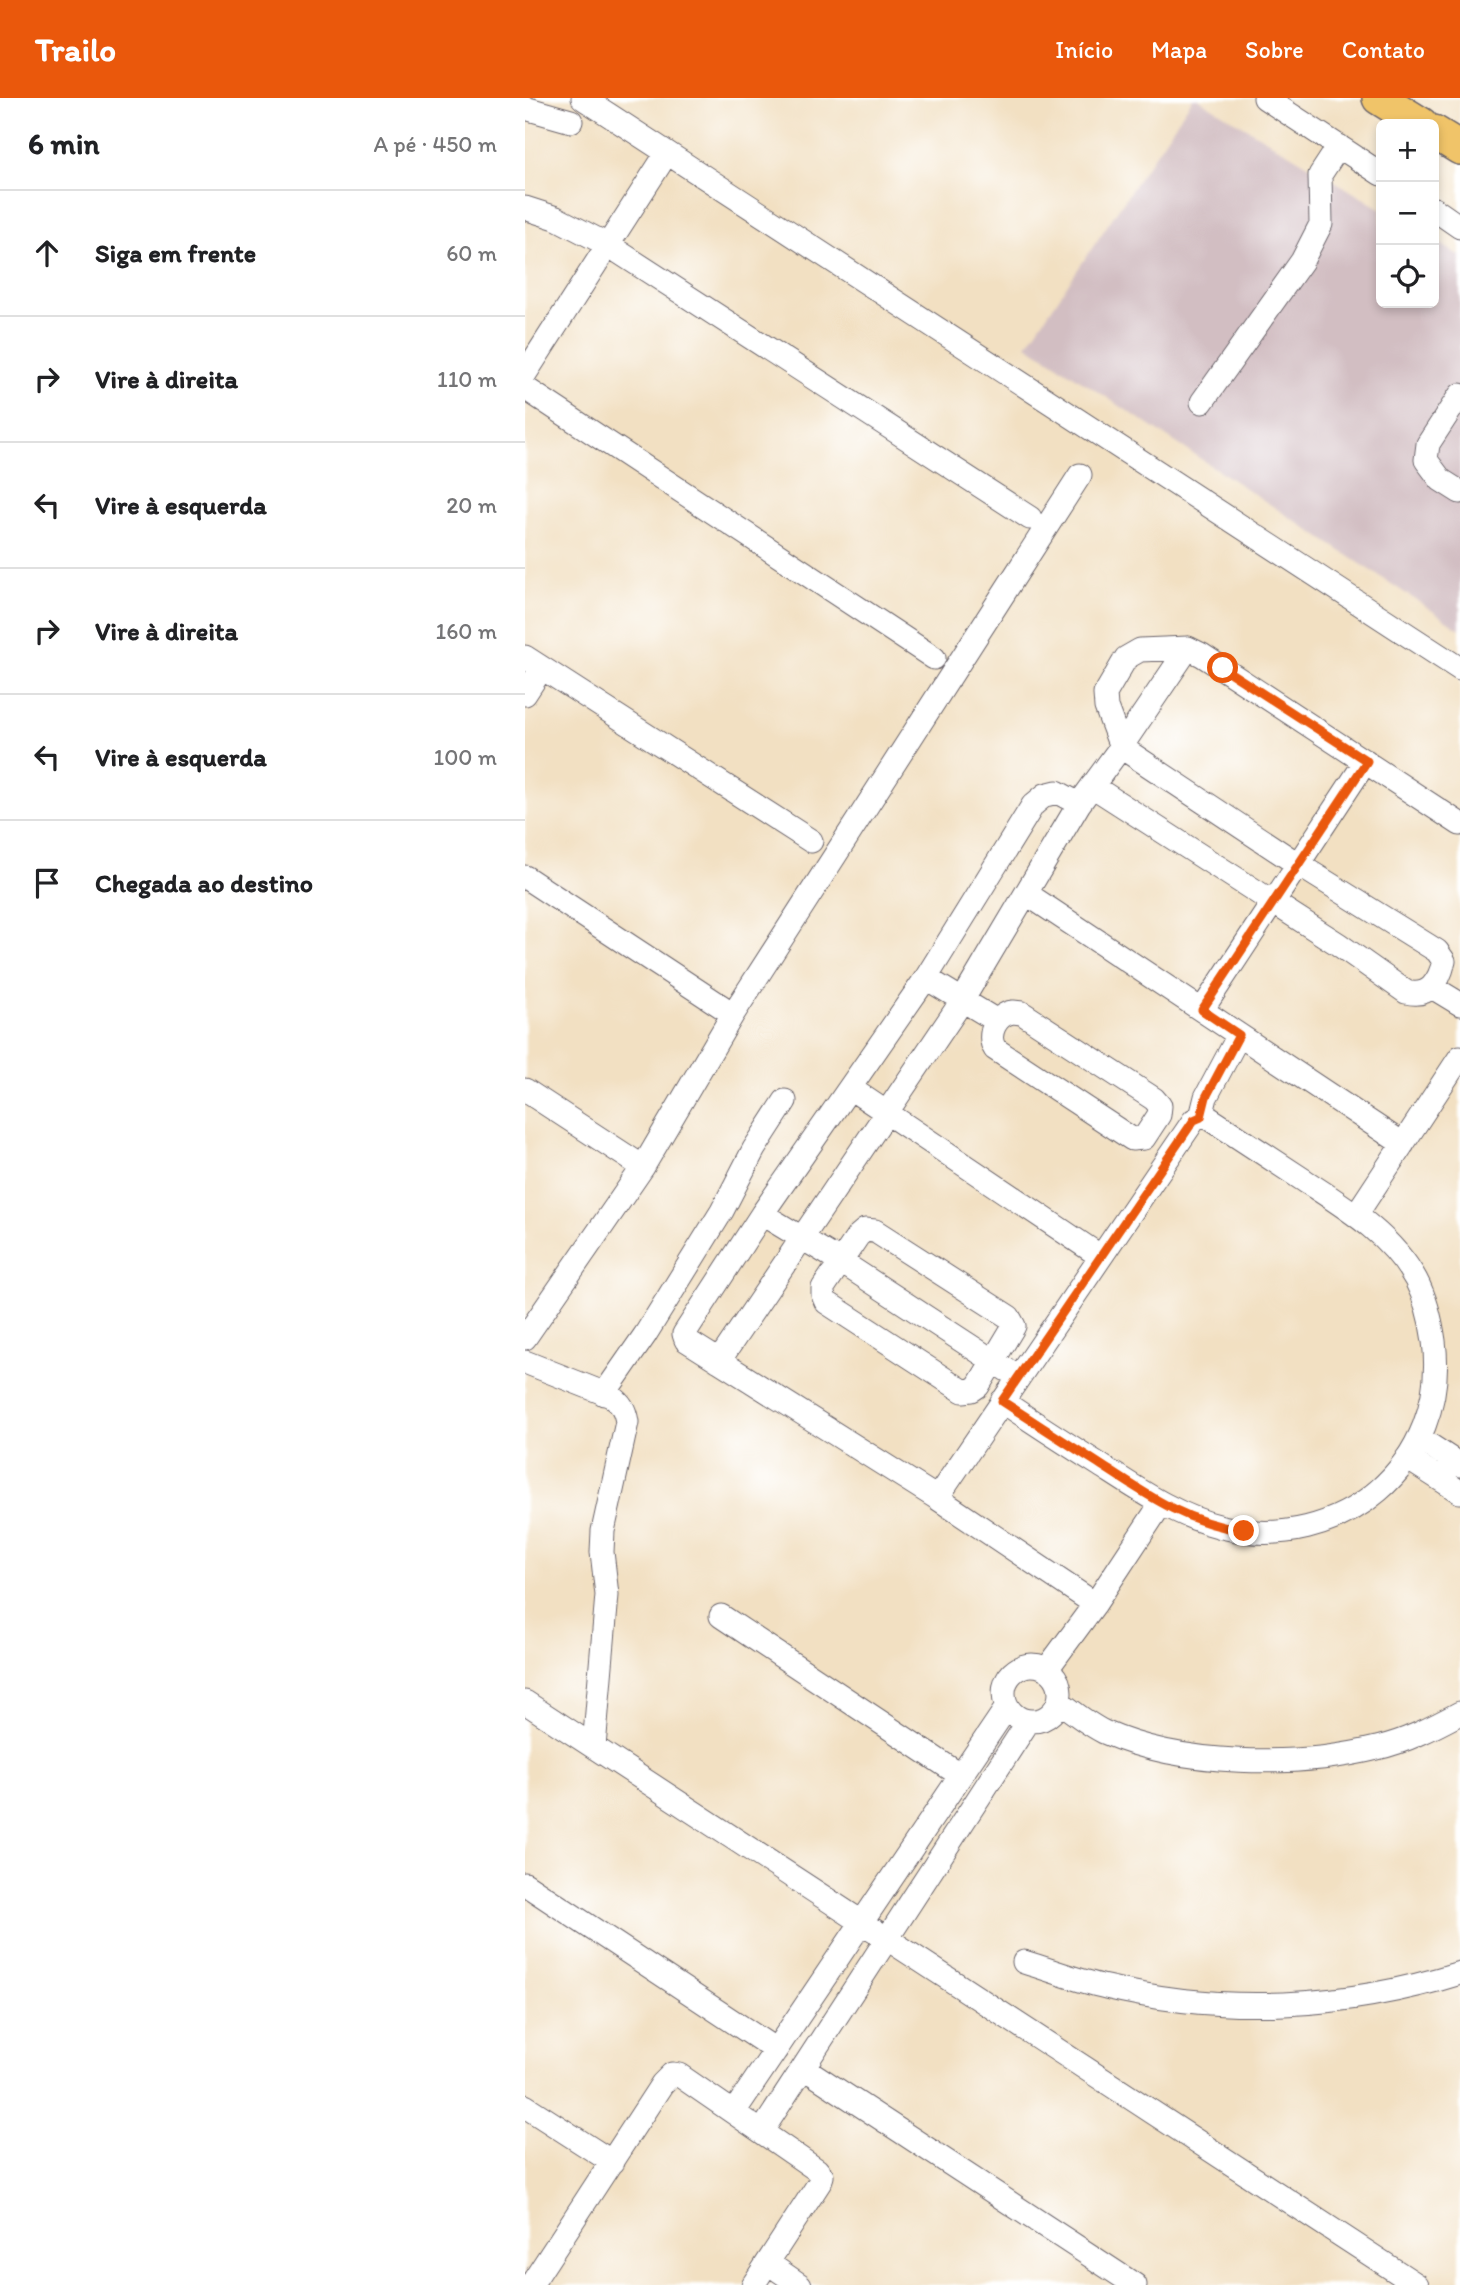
<!DOCTYPE html>
<html lang="pt">
<meta charset="utf-8">
<style>
body{margin:0;font-family:Itim,sans-serif;background:#f2f2f2;color:#202124}
.controls{position:absolute;right:21px;top:21px;display:grid;overflow:hidden;border-radius:10px;box-shadow:0 4px 10px #0003}
.controls button{width:63px;height:63px;display:grid;place-items:center;padding:0;border:0;border-bottom:2px solid #e0e0e0;background:#fff;color:#202124;font:35px sans-serif}
.stop{position:absolute;width:21px;height:21px;margin:-16px;border:5px solid #ea580c;border-radius:50%;background:#fff}
.stop.end{background:#ea580c;border-color:#fff;box-shadow:0 2px 7px #0008}
.list{margin:0;padding:0;list-style:none}
h2{display:flex;justify-content:space-between;align-items:center;height:91px;margin:0;padding:0 28px;font-size:30px}
h2 small{font-size:23px;font-weight:400;color:#757577}
.list li{display:grid;grid-template-columns:46px 1fr auto;gap:21px;align-items:center;box-sizing:border-box;height:126px;padding:0 28px;border-top:2px solid #e0e0e0}
.list b{display:block;font-size:26px;white-space:nowrap}
.list em{font-size:23px;font-style:normal;color:#757577}
.icon{flex:none;width:38px;height:38px;fill:none;stroke:currentColor;stroke-width:2;stroke-linecap:round;stroke-linejoin:round}
.map{position:relative;flex:none;width:935px;height:2187px;overflow:hidden}
header{display:flex;align-items:center;gap:42px;box-sizing:border-box;height:98px;padding:0 35px;background:#ea580c;color:#fff}
header strong{font-size:33px}
nav{display:flex;gap:38px;margin-inline-start:auto;font-size:24px}
main{display:flex}
aside{flex:1;background:#fff}
.map>svg:first-child{display:block}
.industrial{fill:#d2bec2}
.lines{fill:none;stroke-linecap:round;stroke-linejoin:round}
.minor-casing{stroke:#6b646a;stroke-width:25}
.highway-casing{stroke:#6b646a;stroke-width:36}
.minor{stroke:#fff;stroke-width:23}
.highway{stroke:#f0c469;stroke-width:33}
.route{stroke:#ea580c;stroke-width:9}
</style>
<header>
<strong>Trailo</strong>
<nav><a>Início</a><a>Mapa</a><a>Sobre</a><a>Contato</a></nav>
</header>
<main>
<aside>
<h2>6 min<small>A pé · 450 m</small></h2>
<ul class="list">
<li><svg class="icon" aria-label="ahead" viewBox="0 0 24 24"><path d="M12 20V5M6 11l6-6 6 6"/></svg><div><b>Siga em frente</b></div><em>60 m</em></li>
<li><svg class="icon" aria-label="right" viewBox="0 0 24 24"><path d="M7 20v-9h11M14 6l5 5-5 5"/></svg><div><b>Vire à direita</b></div><em>110 m</em></li>
<li><svg class="icon" aria-label="left" viewBox="0 0 24 24"><path d="M17 20v-9H6M10 6l-5 5 5 5"/></svg><div><b>Vire à esquerda</b></div><em>20 m</em></li>
<li><svg class="icon" aria-label="right" viewBox="0 0 24 24"><path d="M7 20v-9h11M14 6l5 5-5 5"/></svg><div><b>Vire à direita</b></div><em>160 m</em></li>
<li><svg class="icon" aria-label="left" viewBox="0 0 24 24"><path d="M17 20v-9H6M10 6l-5 5 5 5"/></svg><div><b>Vire à esquerda</b></div><em>100 m</em></li>
<li><svg class="icon" aria-label="arrive" viewBox="0 0 24 24"><path d="M6 21V4h12l-3 4 3 4H6"/></svg><div><b>Chegada ao destino</b></div></li>
</ul>
</aside>
<div class="map">
<svg width="935" height="2187" viewBox="0 0 935 2187">
<rect width="100%" height="100%" fill="#fff"/>
<filter id="ink" filterUnits="userSpaceOnUse"><feTurbulence type="fractalNoise" baseFrequency=".0143" numOctaves="2"/><feDisplacementMap in="SourceGraphic" scale="14" xChannelSelector="R" yChannelSelector="G"/><feConvolveMatrix kernelMatrix="1 2 1 2 8 2 1 2 1" color-interpolation-filters="sRGB"/></filter>
<filter id="wash" filterUnits="userSpaceOnUse"><feTurbulence type="fractalNoise" baseFrequency=".00686" numOctaves="4" result="noise"/><feDisplacementMap in="SourceGraphic" scale="28" xChannelSelector="R" yChannelSelector="G"/><feGaussianBlur stdDeviation="1.57" result="paint"/><feColorMatrix in="noise" values="0 0 0 0 0 0 0 0 0 0 0 0 0 0 0 0 0 1.4 0 .05"/><feComposite in="paint" operator="in"/></filter>
<g filter="url(#wash)">
<rect width="100%" height="100%" fill="#f2e0c2"/>
<path class="industrial" d="M668 0H672L856 111V205H909V142L935 158V531L502 247Z"/>
</g>
<g filter="url(#ink)">
<g class="lines">
<g class="minor-casing">
<path id="minor" d="M58 0 935 571
M740 0 856 76
M0 10 46 23
M0 110 31 120 83 147 505 420
M909 111 935 129
M0 276 142 55
M0 290 409 560
M935 297 903 346 901 362 916 382 935 394
M677 304 777 163 796 126 795 77 814 48
M0 559 286 743
M0 596 17 570
M567 688 813 846 881 894C904 900 914 884 919 863L912 853 774 767 596 649 581 609 580 596 601 560 615 552 663 550 677 557 935 726
M554 706 532 694 520 697 508 707 401 880 237 1116 159 1236 161 1242 412 1400 570 1506
M0 779 208 916 118 1069 0 1240
M502 796 878 1046
M401 880 472 923
M907 889 935 906
M677 912 841 663
M488 914 497 915 629 1001 635 1008 634 1017 619 1040 607 1041 470 951C461 937 471 916 488 914Z
M208 916 555 377
M325 990 575 1158
M0 992 118 1069
M237 1116 315 1163 482 1272
M831 1117 935 959
M340 1132 350 1133 484 1219 489 1228 453 1288 447 1292 438 1293 301 1204 298 1197V1190L333 1138Z
M194 1263 437 903 554 706 596 649 663 550
M0 1264 86 1298C96 1305 100 1311 102 1324L78 1433 77 1454 82 1497 69 1649
M79 1296 120 1237 197 1113 229 1051 260 1003
M477 1303C509 1325 542 1346 575 1367 614 1392 651 1418 697 1429 815 1458 925 1365 909 1243 906 1222 901 1201 891 1182 866 1136 820 1109 777 1081 746 1061 715 1040 684 1020L676 1019
M894 1340 935 1367
M882 1360 935 1394
M412 1400 669 1022 676 1019 681 999 714 937
M196 1518 435 1677
M479 1595a28 28 0 1 1 56 0a28 28 0 1 1-56 0Z
M522 1571 570 1506 636 1406
M0 1604 892 2187
M535 1604C549 1615 563 1626 579 1634 656 1668 771 1670 852 1650 880 1644 909 1629 935 1615
M0 1786 251 1952
M499 1864C526 1872 553 1883 581 1889 698 1917 821 1911 935 1875
M279 1970 610 2187
M0 2008 87 2064
M209 2014 482 1609
M237 2033 503 1624
M243 2165 275 2187
M6 2187 137 1986 147 1976 154 1977 292 2072 297 2078 295 2084 228 2187"/>
</g>
<g class="highway-casing">
<path id="highway" d="M854 0 896 26
M909 34 935 50"/>
</g>
<use href="#minor" class="minor"/>
<use href="#highway" class="highway"/>
</g>
</g>
<g class="lines" filter="url(#ink)">
<path class="route" d="M698 570 842 663 677 912 714 937 681 999 676 1019 669 1022 477 1303C509 1324 541 1345 573 1365 622 1397 659 1424 719 1433"/>
</g>
</svg>
<div class="controls">
<button>+</button>
<button>−</button>
<button><svg class="icon" aria-label="locate" viewBox="0 0 24 24"><circle cx="12" cy="12" r="6"/><path d="M12 2v4M12 18v4M2 12h4M18 12h4"/></svg></button>
</div>
<div class="stop" style="left:698px;top:570px"></div>
<div class="stop end" style="left:719px;top:1433px"></div>
</div>
</main>
